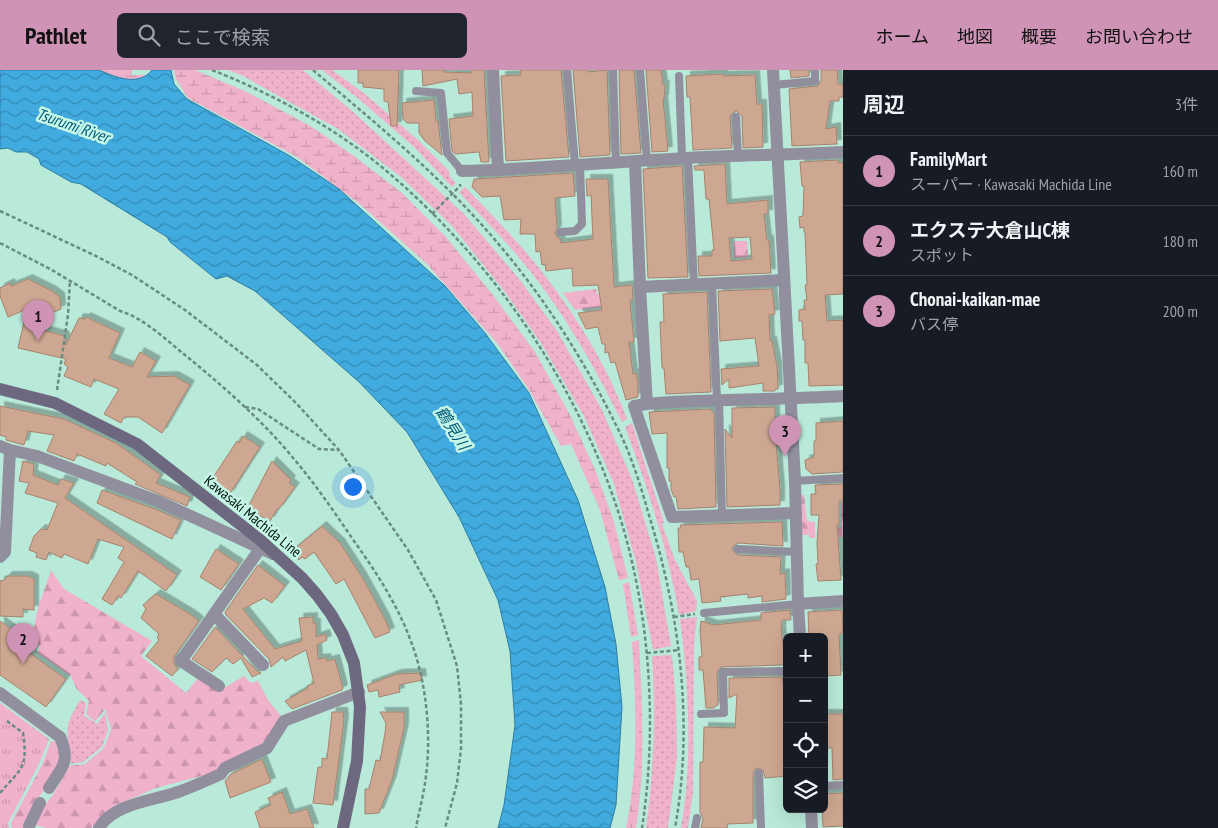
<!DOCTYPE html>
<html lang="ja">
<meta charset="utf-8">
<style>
body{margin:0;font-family:"PT Sans Narrow","Noto Sans JP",sans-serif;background:#20242c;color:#f1f3f6}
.controls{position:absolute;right:15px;bottom:15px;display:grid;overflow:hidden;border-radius:8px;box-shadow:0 5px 20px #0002}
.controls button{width:45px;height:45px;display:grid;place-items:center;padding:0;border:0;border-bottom:1px solid #363941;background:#171b24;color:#f1f3f6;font:25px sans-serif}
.you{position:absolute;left:352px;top:416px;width:18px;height:18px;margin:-12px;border:4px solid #fff;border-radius:50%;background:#1a73e8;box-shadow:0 0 0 8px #1a73e833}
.badge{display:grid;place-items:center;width:32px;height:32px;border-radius:50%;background:#cf93b6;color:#111;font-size:16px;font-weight:700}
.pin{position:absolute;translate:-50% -41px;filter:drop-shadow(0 1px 2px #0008)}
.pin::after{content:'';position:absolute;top:26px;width:18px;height:15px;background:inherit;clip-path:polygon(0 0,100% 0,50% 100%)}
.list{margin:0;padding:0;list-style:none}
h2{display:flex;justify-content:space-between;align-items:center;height:65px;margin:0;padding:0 20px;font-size:21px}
h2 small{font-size:16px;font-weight:400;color:#9ea1a6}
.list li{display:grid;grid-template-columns:32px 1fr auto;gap:15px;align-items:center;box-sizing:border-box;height:70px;padding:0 20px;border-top:1px solid #363941}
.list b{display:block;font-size:19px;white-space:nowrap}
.list p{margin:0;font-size:16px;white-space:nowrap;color:#9ea1a6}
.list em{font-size:16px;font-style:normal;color:#9ea1a6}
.icon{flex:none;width:28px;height:28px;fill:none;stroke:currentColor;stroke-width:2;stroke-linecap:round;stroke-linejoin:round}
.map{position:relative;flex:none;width:843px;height:758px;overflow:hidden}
header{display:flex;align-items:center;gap:30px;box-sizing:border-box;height:70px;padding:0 25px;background:#cf93b6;color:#111}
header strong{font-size:24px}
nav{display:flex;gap:28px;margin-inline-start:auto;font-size:18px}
.search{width:350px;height:45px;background:#20242c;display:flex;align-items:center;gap:12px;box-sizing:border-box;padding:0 18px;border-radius:8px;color:#9ea1a6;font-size:19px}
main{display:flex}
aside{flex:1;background:#171b24}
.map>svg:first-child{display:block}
.grass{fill:url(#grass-dots)}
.forest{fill:url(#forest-firs)}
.wetland{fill:url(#wetland-marsh)}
.park{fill:url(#park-tufts)}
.water{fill:url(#water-waves);stroke:#2e7ea1}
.building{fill:#cda791;stroke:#a6826c;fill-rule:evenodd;filter:url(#shadow)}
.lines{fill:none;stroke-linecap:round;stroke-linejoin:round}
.path{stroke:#698c80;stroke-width:2.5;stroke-dasharray:4 2.5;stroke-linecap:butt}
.service{stroke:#918e9e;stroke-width:8}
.pedestrian{stroke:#918e9e;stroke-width:12}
.minor{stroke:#918e9e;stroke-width:12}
.tertiary{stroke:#918e9e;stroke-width:12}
.secondary{stroke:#6d6880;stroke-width:12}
.labels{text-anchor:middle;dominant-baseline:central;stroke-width:5;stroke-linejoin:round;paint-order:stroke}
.street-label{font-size:15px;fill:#03140f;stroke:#c5f6e6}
.water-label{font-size:16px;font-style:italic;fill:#00597b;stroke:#c5f6e6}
</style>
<header>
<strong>Pathlet</strong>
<div class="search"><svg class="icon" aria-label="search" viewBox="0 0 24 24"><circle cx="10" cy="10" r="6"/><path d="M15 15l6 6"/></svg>ここで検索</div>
<nav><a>ホーム</a><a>地図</a><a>概要</a><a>お問い合わせ</a></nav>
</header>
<main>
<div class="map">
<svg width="843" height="758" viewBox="0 0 843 758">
<defs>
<pattern id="grass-dots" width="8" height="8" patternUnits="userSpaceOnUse" patternTransform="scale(1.25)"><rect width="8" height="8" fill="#f0b1ca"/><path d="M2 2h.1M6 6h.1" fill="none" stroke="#cc97ac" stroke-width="1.8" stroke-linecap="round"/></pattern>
<pattern id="forest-firs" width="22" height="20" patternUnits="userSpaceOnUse" patternTransform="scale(1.25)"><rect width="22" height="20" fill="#f0b1ca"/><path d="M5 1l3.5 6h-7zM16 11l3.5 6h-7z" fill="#cc97ac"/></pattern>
<pattern id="wetland-marsh" width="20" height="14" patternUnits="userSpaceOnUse" patternTransform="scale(1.25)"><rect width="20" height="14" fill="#f0b1ca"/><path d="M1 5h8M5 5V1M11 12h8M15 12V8" fill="none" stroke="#cc97ac"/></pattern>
<pattern id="park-tufts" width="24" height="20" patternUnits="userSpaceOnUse" patternTransform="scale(1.25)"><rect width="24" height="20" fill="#f0b1ca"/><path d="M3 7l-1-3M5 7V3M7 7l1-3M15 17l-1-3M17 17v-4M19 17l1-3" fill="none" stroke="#cc97ac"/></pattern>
<pattern id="water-waves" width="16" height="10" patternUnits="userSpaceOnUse" patternTransform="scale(1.25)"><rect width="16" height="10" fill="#41abdf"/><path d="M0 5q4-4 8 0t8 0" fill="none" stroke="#348ab3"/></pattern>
<filter id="shadow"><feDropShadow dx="4.5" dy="-4.5" stdDeviation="0" flood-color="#0004"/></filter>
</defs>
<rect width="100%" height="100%" fill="#b8e9d9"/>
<path class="grass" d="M228 0H303L351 40 464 144 520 210 557 261 601 338 632 409 656 488 671 576 653 580 636 492 614 414 584 346 541 273 505 222 453 157 401 107 338 59 243 6Z
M322 0H332L365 24 419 71 449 101 450 107 456 113 452 117 414 77 360 30Z
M465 117C485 138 506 159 525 181 568 232 604 288 627 349L622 352C593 293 559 234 516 184 498 163 478 143 459 122Z
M632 353 664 452 662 454 675 490 697 531 696 541 679 545C668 480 648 418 625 357Z
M629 512 638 565 631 567 623 514Z
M697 547 694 575 693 722 688 758H681C693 689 689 618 680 549Z
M672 585 676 631 677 687 668 758H646C654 701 656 644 652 586Z
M80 630 86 633 84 646 97 654 105 643 108 660 102 677 83 692 71 694C71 681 66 669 68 656 69 648 76 638 80 630Z"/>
<path class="forest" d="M734 171H747L748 187 734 188Z
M596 219 597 224H605L602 237 575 240 563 223Z
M800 425H804L807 451 815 452V468H810L809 465H801Z
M841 429H843V467H838V457H841Z
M51 500 64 519 152 571 141 586 186 623 198 608 219 621 244 606 251 613 258 611 268 630 282 647 262 674 216 702 156 718 114 736 91 758H46L35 755 39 743 55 722 69 696 85 694 104 678 111 659 105 639 95 652 86 644 89 631 76 618 71 606 38 583 40 575 34 571C32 547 44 523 51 500Z
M51 671 60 673 61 692 28 745 23 758H12L11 753 42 695Z"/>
<path class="wetland" d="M99 0H132L131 5H149C132 14 115 7 99 0Z
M174 0H195L247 22 312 57 354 86 402 123 445 166 493 225 535 282 570 345 596 402 614 452 628 508 619 510 600 440 571 374 561 376 528 318 497 273 427 194 361 135 297 87 188 28 176 9Z
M639 570C642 632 646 696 636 758H626C639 696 636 634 632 572Z"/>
<path class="park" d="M0 633 49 669 39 694 8 753 9 758H0Z"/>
<path class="water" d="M0 0H99C115 7 139 17 152 0H171L174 14 187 29 290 86 339 119 445 216 485 263 529 323 578 430 605 517 616 574 622 637 616 735 610 758H498L504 735 515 655 510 581 498 530 459 447 407 362 359 312 255 221 227 206 216 209 170 172 167 167 81 114 71 112 41 95 39 89 27 82H16L8 78 0 79Z"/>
<path class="building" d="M358 0H399L397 56H391L388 32 384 31V19L363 17V13H358Z
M422 0H444V2L471 3V0H484L489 92H481L479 82 455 84 452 81 449 49 473 46 472 22 459 24 457 9 423 16Z
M520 0H561L569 87 506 91 501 6 521 5Z
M573 0H588V2L607 0 610 85 580 87Z
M619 0H634L641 83 621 84Z
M646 0H661L663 15H665L664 29H663L668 81 652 82Z
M790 0H809V6L791 8Z
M821 0H837L838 14H843V27H839V31H830L826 59 836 57 837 74 792 76 789 19 818 16 821 11Z
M722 4 724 6 755 5 757 34H762L763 77 743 78 742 46 736 41 733 43 730 47 732 78 693 80 690 27H687L686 6Z
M434 30 436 51H438L442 85 425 71 419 63V53H407L403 49 402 33Z
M838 90V93L843 92V224L825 225 827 251 843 250V315L809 316 808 293H805V270H803L802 251H799V240L805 239 804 230H807L805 215H807L805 162H804V157L800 158 799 147 803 146 804 116H802L800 92Z
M725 94 727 134 768 130V144H764L767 170H769L771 203 699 206 698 186H712V180H714L709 129H706L704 100H695L694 96ZM750 167 752 189 731 191 729 168Z
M682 96 688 207 648 208 643 99Z
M573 103 575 126 555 128 557 159 555 163 558 168H560L561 173 593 169 591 125 587 126 586 109H608L614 217 632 215 633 230H630L634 272H629L633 304 636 303 638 312V327L626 330 615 292 611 293 608 282 605 283V274H602L598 257 586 259 578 243 602 240 598 215 573 216 572 198 546 201 545 194 542 195 540 181 536 182 535 164H520L521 149 504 150 500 126 482 127 472 117 474 109H476Z
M28 209 52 221 60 227 61 239 24 255 65 266 66 275 79 248 85 249 86 247 120 263 109 288 132 297 140 282 156 291 147 307 174 306 190 315 162 363 138 347H124L121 353 104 344 119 319 94 309 91 317 64 306 68 297 64 294 66 289 18 278 27 239 8 247 0 226V218L10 213 11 216Z
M772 219 775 244 769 245 770 271H772L777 296 778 319H775V321H763V313L729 318V309L722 315 721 299 759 296 755 268 720 271 718 221Z
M707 222 711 322 666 324 664 298H662L660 252H664L663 224Z
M0 336 64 349 116 373 161 405 156 413 190 427 187 436 135 414 137 412 107 393 106 396 77 384 74 391 47 381 54 365 28 361 24 375 6 370V367L0 365Z
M775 337V350H774L780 419V435L727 437 725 359 732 368V338Z
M710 339 714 343 716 437 678 439 676 426 674 427 671 419V411H669V398H667V363L652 364 649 342Z
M843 351V402L812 404 806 399 805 390 814 387V371H816V353Z
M243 366 260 377 229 425 214 414 216 409 214 406 237 371 239 373Z
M23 391 34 394 33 405 58 415 61 409 74 413 65 428 177 505 166 521 138 501 121 528 118 526 112 535 102 529 124 492 118 488 124 477 98 469 88 494 64 484 62 488 49 482 46 490 36 487 37 483 29 480 34 466 41 459 47 460 58 433 25 423 29 413 19 411Z
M272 391 291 410 289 413 295 417 279 439H277L270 451 247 439Z
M843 414V431H839V455H837L841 510 818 511 816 494H818L817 473 819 445H811V424H816L815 415Z
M102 420 155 439 181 450 172 469 97 433Z
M782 452 783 476 738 473 734 476 732 479 735 483 738 485 781 487 780 504 785 503 786 529 762 532V526L748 528V524L720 527 721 531 702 533 699 509 691 510 689 497H686L683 482H679L678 458H681L680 455Z
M322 456 340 473 362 507 385 549 390 562 375 568 344 509 336 514 314 482 305 489 302 487 299 490 292 481Z
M216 479 239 494 221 520 200 507Z
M258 495 285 516 272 533 264 528 243 539 275 579 302 571 299 548 313 547V553H316V567L325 564 327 570 317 575 318 589 326 588 327 591 335 589 343 618 342 620 292 639 285 631 308 618 307 616 314 613 306 580 285 591 283 587 271 597 269 589 226 545 225 542Z
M8 506H28L34 509V540L23 539V547L0 546V511L4 510Z
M156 524 190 544 199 551 174 587V594L178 599 172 606 146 586 159 570 157 568 159 564 141 548 146 539 143 535Z
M790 540 791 550H782L781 561 786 594 781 595 721 597 717 602 718 635 713 638H706L703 600H699V587H702L700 560 701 551 714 555 761 550V543Z
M842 540 843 563 839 564 841 605 824 606V567H809L808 542Z
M0 551 18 564 17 566 36 577 31 584 66 609 46 637 0 605Z
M215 557 257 601 261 603 252 607 241 588 233 594 226 588 212 602 192 589Z
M421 603 422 610 399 615 400 622 379 627 378 620 369 622 367 615 397 604Z
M782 607 784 618H787V643H784L787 673V706L765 708 763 700 756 698 754 701 753 709V753L727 754 728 757 725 758H701L703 749 700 742V692H703L704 657 735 658 737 624 729 628V608Z
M332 642H343L344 649 333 735 313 733 318 697H322V688L327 689Z
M380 642H404V658L392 710 379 743 365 744V719H369L376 690 380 691 385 663 386 653Z
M824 644H843V709L833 710 832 678H826L824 674Z
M262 689 271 712 230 728 225 711 231 704Z
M282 722 290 744 307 739 314 758H260L255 742 271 735 268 728Z
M843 723V756L823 757 822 739H824V724Z"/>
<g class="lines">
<path class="path" d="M212 0C275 25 338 59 390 104 487 187 566 298 610 418 649 523 659 648 642 758
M313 0C374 52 437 103 489 163 540 221 582 286 616 355 630 382 640 413 648 442 680 544 694 653 675 758
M0 141 94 185 132 205 185 240 257 295 297 334 339 380 408 480 436 530 457 596 461 634V679L457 713 445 758
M432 144 460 116V114
M0 173 52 200 120 241C144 248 165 269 185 285 223 316 263 351 294 389 316 415 335 443 354 471 379 506 402 542 415 583 427 620 431 667 426 706 424 724 419 741 416 758
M57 320 68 245 70 210
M245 337 258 339 319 379 339 380
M674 547 695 544
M647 583 679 580
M0 723C22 697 28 699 23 663L7 651"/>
<path class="service" d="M567 0 575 95
M613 0 616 92
M640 0 647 90
M679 6 682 88
M774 15 815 11V0
M416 21 441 23 447 83 462 101
M736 47 738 87
M688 88 694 215
M561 162 575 161 582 154 580 95
M712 214 717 330
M719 330 722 446
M795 411 843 408
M738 479 797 482
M704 543 798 534
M701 644 724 643 723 602 787 601
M759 703 761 758
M824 716 843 715
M695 758 697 748"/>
<path class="pedestrian" d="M49 718C62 697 71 692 60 667
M29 756 40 733"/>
<path class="minor" d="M493 0 498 100
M635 91 640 217 647 334
M462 101C537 99 612 92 687 88 739 85 791 85 843 82
M640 217 784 210
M0 376 10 380 37 386 158 431 273 484
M796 443 672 447 634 336C654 332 675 332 696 331 745 329 794 329 843 326
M0 487 5 482 10 380
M798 534 843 531
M214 544 263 595
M219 616 181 591 264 473
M0 623 60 667
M99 758C114 733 153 731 178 722 193 717 207 710 221 704L225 698 267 678 284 651 359 622"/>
<path class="tertiary" d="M773 0 795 411 798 534 800 567
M811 739 812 758"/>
<path class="secondary" d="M0 319 55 333 137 374 259 469 302 508 317 525 331 544 343 565 354 593 360 637 357 691 343 758"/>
</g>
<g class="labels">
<g class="street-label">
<text transform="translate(253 446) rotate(39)">Kawasaki Machida Line</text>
</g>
<g class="water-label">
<text transform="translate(73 55) rotate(19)">Tsurumi River</text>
<text transform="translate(453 358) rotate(57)">鶴見川</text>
</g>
</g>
</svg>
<div class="controls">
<button>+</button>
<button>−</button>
<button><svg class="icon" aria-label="locate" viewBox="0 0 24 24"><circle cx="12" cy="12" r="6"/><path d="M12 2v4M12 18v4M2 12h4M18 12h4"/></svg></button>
<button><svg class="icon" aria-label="layers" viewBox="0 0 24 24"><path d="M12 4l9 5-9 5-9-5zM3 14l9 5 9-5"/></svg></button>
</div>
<div class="you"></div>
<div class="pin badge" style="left:38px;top:271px">1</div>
<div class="pin badge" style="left:23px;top:594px">2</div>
<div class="pin badge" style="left:785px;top:386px">3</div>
</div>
<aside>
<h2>周辺<small>3件</small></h2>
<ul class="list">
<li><span class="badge">1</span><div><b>FamilyMart</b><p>スーパー · Kawasaki Machida Line</p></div><em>160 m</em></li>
<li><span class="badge">2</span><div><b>エクステ大倉山C棟</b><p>スポット</p></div><em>180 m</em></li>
<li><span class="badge">3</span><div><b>Chonai-kaikan-mae</b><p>バス停</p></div><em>200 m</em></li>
</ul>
</aside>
</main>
